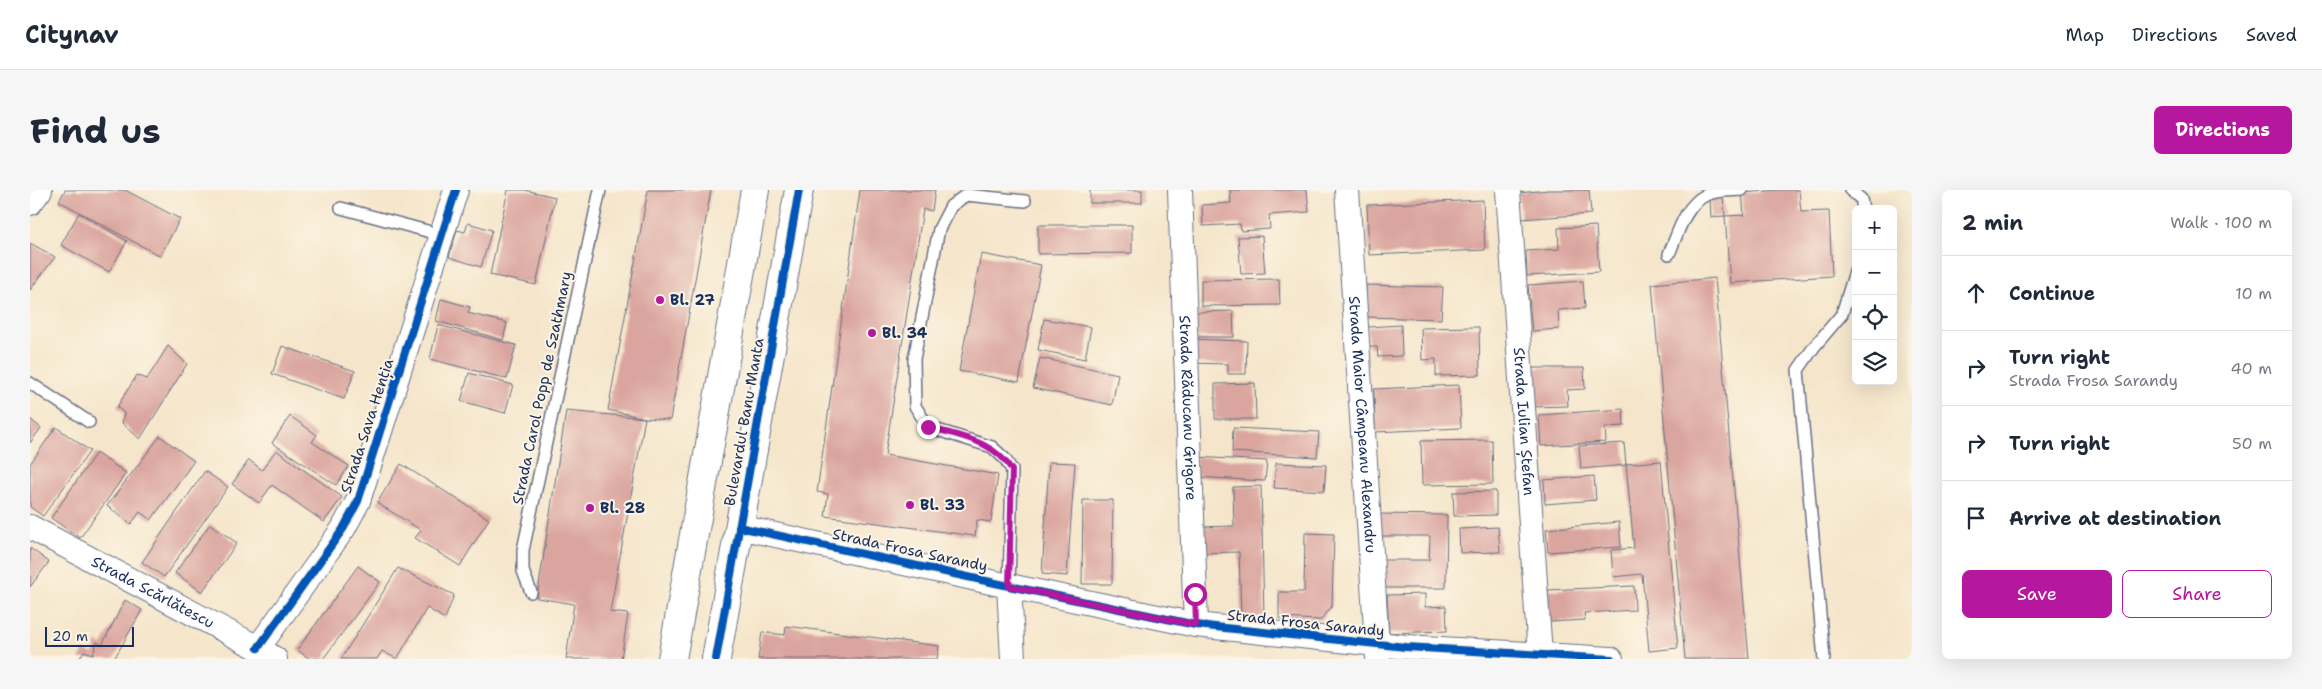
<!DOCTYPE html>
<meta charset="utf-8">
<style>
body{margin:0;font-family:"Shantell Sans",sans-serif;background:#f6f6f7;color:#1f2937}
.controls{position:absolute;right:15px;top:15px;display:grid;overflow:hidden;border-radius:8px;box-shadow:0 5px 20px #0002}
.controls button{width:45px;height:45px;display:grid;place-items:center;padding:0;border:0;border-bottom:1px solid #e0e1e3;background:#fff;color:#1f2937;font:25px sans-serif}
.scale{position:absolute;left:15px;bottom:12px;width:89px;box-sizing:border-box;padding-left:5px;border:2px solid #1b2f5e;border-top:0;font-size:14px;line-height:18px;white-space:nowrap;color:#1b2f5e;-webkit-text-stroke:4px #fcf5e5;paint-order:stroke}
.stop{position:absolute;width:15px;height:15px;margin:-11px;border:4px solid #b5179e;border-radius:50%;background:#fff}
.stop.end{background:#b5179e;border-color:#fff;box-shadow:0 1px 5px #0008}
.list{margin:0;padding:0;list-style:none}
h2{display:flex;justify-content:space-between;align-items:center;height:65px;margin:0;padding:0 20px;font-size:21px}
h2 small{font-size:16px;font-weight:400;color:#747a83}
.list li{display:grid;grid-template-columns:32px 1fr auto;gap:15px;align-items:center;box-sizing:border-box;height:75px;padding:0 20px;border-top:1px solid #e0e1e3}
.list b{display:block;font-size:19px;white-space:nowrap}
.list p{margin:0;font-size:16px;white-space:nowrap;color:#747a83}
.list em{font-size:16px;font-style:normal;color:#747a83}
.actions{display:flex;gap:10px;padding:15px 20px}
.actions a{flex:1;padding:11px 0;border:1px solid #b5179e;border-radius:8px;text-align:center;font-size:18px;color:#b5179e}
.actions .main{background:#b5179e;color:#fff}
.icon{flex:none;width:28px;height:28px;fill:none;stroke:currentColor;stroke-width:2;stroke-linecap:round;stroke-linejoin:round}
.map{position:relative;flex:none;width:1882px;height:469px;overflow:hidden;border-radius:8px}
header{display:flex;align-items:center;gap:30px;box-sizing:border-box;height:70px;padding:0 25px;background:#fff;border-bottom:1px solid #e0e1e3}
header strong{font-size:24px}
nav{display:flex;gap:28px;margin-inline-start:auto;font-size:18px}
.intro{display:flex;align-items:center;justify-content:space-between;box-sizing:border-box;height:120px;padding:0 30px}
h1{margin:0;font-size:35px}
.button{padding:12px 22px;border-radius:8px;background:#b5179e;color:#fff;font-size:18px;font-weight:700}
main{display:flex;gap:30px;padding:0 30px}
aside{flex:1;background:#fff;border-radius:8px;box-shadow:0 5px 20px #0002}
.map>svg:first-child{display:block}
.building{fill:#daa59f}
.lines{fill:none;stroke-linecap:round;stroke-linejoin:round}
.lane-casing{stroke:#676f84;stroke-width:14}
.street-casing{stroke:#676f84;stroke-width:26}
.secondary-casing{stroke:#676f84;stroke-width:30}
.lane{stroke:#fff;stroke-width:11}
.street{stroke:#fff;stroke-width:24}
.secondary{stroke:#fff;stroke-width:28}
.cycleway-casing{stroke:#fcf5e5;stroke-width:11}
.cycleway{stroke:#0057b8;stroke-width:8}
.route{stroke:#b5179e;stroke-width:6}
.poi-dot{fill:#b5179e;stroke:#fcf5e5;stroke-width:2}
.labels{text-anchor:middle;dominant-baseline:central;stroke-width:4;stroke-linejoin:round;paint-order:stroke}
.poi-label{font-size:15px;font-weight:bold;fill:#1b2f5e;stroke:#fcf5e5;text-anchor:start}
.street-label{font-size:15px;fill:#1b2f5e;stroke:#fcf5e5}
</style>
<header>
<strong>Citynav</strong>
<nav><a>Map</a><a>Directions</a><a>Saved</a></nav>
</header>
<div class="intro"><h1>Find us</h1><a class="button">Directions</a></div>
<main>
<div class="map">
<svg width="1882" height="469" viewBox="0 0 1882 469">
<rect width="100%" height="100%" fill="#fcf5e5"/>
<filter id="ink" filterUnits="userSpaceOnUse"><feTurbulence type="fractalNoise" baseFrequency=".02" numOctaves="2"/><feDisplacementMap in="SourceGraphic" scale="10" xChannelSelector="R" yChannelSelector="G"/><feConvolveMatrix kernelMatrix="1 2 1 2 8 2 1 2 1" color-interpolation-filters="sRGB"/></filter>
<filter id="wash" filterUnits="userSpaceOnUse"><feTurbulence type="fractalNoise" baseFrequency=".0096" numOctaves="4" result="noise"/><feDisplacementMap in="SourceGraphic" scale="20" xChannelSelector="R" yChannelSelector="G"/><feGaussianBlur stdDeviation="1.12" result="paint"/><feColorMatrix in="noise" values="0 0 0 0 0 0 0 0 0 0 0 0 0 0 0 0 0 1.4 0 .05"/><feComposite in="paint" operator="in"/></filter>
<g filter="url(#wash)">
<rect width="100%" height="100%" fill="#f5e6cb"/>
<g id="blocks">
<path class="building" d="M35 0H95L150 29 130 66 29 11Z
M478 0H495L525 7 506 95 460 85Z
M618 0H681L640 230 615 228 578 220Z
M830 0H905L902 21 893 19 855 265 968 285 961 332 947 330 945 346 795 326 798 304 787 302Z
M1060 0H1112V13H1060Z
M1200 0H1277L1279 22 1239 25 1240 39 1211 41 1210 34 1173 36 1172 15 1201 13Z
M1559 0 1561 24 1491 29 1489 3 1518 0Z
M1750 0H1769L1771 22 1799 21 1802 86 1700 93 1695 26 1714 25 1712 3Z
M1693 7 1695 26 1681 27 1680 9Z
M1453 10 1455 60 1339 65 1337 15Z
M49 23 97 51 79 82 31 55Z
M438 33 462 40 451 77 419 67 427 40 435 42Z
M1008 35H1102V63L1008 64Z
M1566 36 1569 82 1497 86 1496 61 1529 59 1528 38Z
M1232 46 1235 83 1211 84 1208 47Z
M0 53 25 67 0 100Z
M951 64 1011 75 989 192 929 181Z
M1685 88 1719 469H1655L1622 94Z
M1249 89 1250 115 1171 116V90Z
M1553 91 1555 118 1528 120 1529 139 1502 141 1498 95Z
M1336 95 1413 97 1411 129 1335 127Z
M411 109 440 117 438 123 477 133 473 150 406 131Z
M1203 121 1204 147H1166V122Z
M1014 129 1061 137 1055 169 1008 160Z
M408 135 486 155 477 189 400 169Z
M1371 135 1372 166 1348 167 1347 157H1339L1338 137Z
M1449 137 1450 185 1406 186V169L1392 170 1391 138Z
M1158 149 1217 151 1216 184H1198V174L1158 173Z
M138 156 157 174 110 249 92 233 94 223 87 217 107 185 117 189Z
M252 156 325 181 314 209 242 184Z
M1010 168 1088 184 1082 215 1003 198Z
M1501 178H1554L1555 199 1537 200 1538 216 1502 217Z
M439 183 483 195 475 223 431 211Z
M1225 193 1226 229H1185V194Z
M1429 195 1431 238 1345 242 1344 199Z
M1593 219 1594 236 1575 237 1576 252 1511 256 1509 225Z
M536 221 615 228 580 422 598 424 591 469H536L544 414 507 408Z
M260 226 287 245 282 252 319 276 306 295 242 253Z
M0 229 11 238 0 253Z
M26 237 60 261 13 326 0 317V274Z
M1203 238 1289 242 1287 267 1202 262Z
M130 246 164 271 121 330 110 322 101 334 77 316Z
M1462 250 1463 294 1392 295 1391 251Z
M1594 253 1596 275 1551 279 1549 256Z
M246 260 312 307 294 332 242 295 229 313 202 294 219 270 232 280Z
M66 263 96 283 50 348 21 328Z
M1166 267 1237 271 1235 291 1165 287Z
M1631 271 1648 458 1619 461 1612 384 1583 387 1581 360 1604 358 1596 274Z
M1019 272 1045 273 1037 386 1012 384Z
M1246 273 1296 275 1294 301 1244 298Z
M371 274 459 329 430 376 385 348 391 340 347 313Z
M175 281 198 297 134 387 112 372Z
M1564 286 1566 310 1515 314 1514 290Z
M1231 296 1234 427 1211 428 1209 362 1171 363 1170 337 1204 336 1203 297Z
M1466 301V325L1424 326 1423 302Z
M1053 310H1083L1082 394H1052Z
M1348 324 1417 325 1416 398H1353V370H1399L1400 346H1348Z
M1589 332 1591 357 1518 362 1516 339Z
M180 334 207 353 172 402 145 383Z
M1468 337 1470 362 1430 363 1429 339Z
M1275 343 1304 344 1302 416 1291 430 1249 428V402H1274Z
M0 358 19 372 0 397Z
M328 376 350 392 293 469H280L267 460Z
M368 378 424 405 415 429 397 418 367 469 352 461 347 469H311Z
M1604 396 1605 420 1554 423 1555 430 1520 432 1518 400Z
M1395 404V417L1416 416 1417 441 1359 443 1357 405Z
M95 410 112 420 84 469H49L54 461 63 464 67 452 72 455Z
M756 436 909 456 907 469H728L732 442 755 445Z"/>
</g>
</g>
<g filter="url(#ink)">
<use href="#blocks" fill-opacity="0" stroke="#676f84" stroke-width="1"/>
<g class="lines">
<g class="lane-casing">
<path id="lane" d="M1820 0 1831 9 1833 19
M311 18 412 45
M1639 64C1648 43 1655 15 1676 5 1686 0 1701 1 1712 0
M0 193 59 232
M979 396 982 280 975 269 962 257 898 237 885 216 884 169 909 39 921 16 936 5 995 11
M501 402 493 381V360L570 0
M1794 469 1768 180 1784 157 1812 124 1826 78"/>
</g>
<g class="street-casing">
<g id="street">
<path id="s1" d="M1150 0 1166 435"/>
<path id="s2" d="M1317 0 1348 469"/>
<path id="s3" d="M1478 0 1510 465"/>
<path d="M0 13 10 0"/>
<path id="s4" d="M0 337 228 458 245 469"/>
<path d="M709 337 979 396 1166 435 1376 457 1581 469"/>
<path d="M979 396 983 469"/>
<path d="M228 458 313 339 328 311 426 0"/>
</g>
</g>
<g class="secondary-casing">
<path id="secondary" d="M642 469 725 0
M686 469 769 0"/>
</g>
<use href="#lane" class="lane"/>
<use href="#street" class="street"/>
<use href="#secondary" class="secondary"/>
<g class="cycleway-casing">
<path id="cycleway" d="M709 337 979 396 1166 435 1376 457 1581 469
M228 458 313 339 328 311 426 0
M686 469 769 0"/>
</g>
<use href="#cycleway" class="cycleway"/>
</g>
</g>
<g class="lines" filter="url(#ink)">
<path class="route" d="M898 237C931 247 963 250 982 280L979 396 1166 435 1165 404"/>
</g>
<g class="poi-dot">
<circle cx="630" cy="110" r="5"/>
<circle cx="842" cy="143" r="5"/>
<circle cx="880" cy="315" r="5"/>
<circle cx="560" cy="318" r="5"/>
</g>
<g class="labels">
<g class="poi-label">
<text x="640" y="110">Bl. 27</text>
<text x="852" y="143">Bl. 34</text>
<text x="890" y="315">Bl. 33</text>
<text x="570" y="318">Bl. 28</text>
</g>
<g class="street-label">
<text transform="translate(512 198) rotate(-78)">Strada Carol Popp de Szathmary</text>
<text stroke="none"><textPath href="#s1" startOffset="218">Strada Răducanu Grigore</textPath></text>
<text transform="translate(714 232) rotate(-80)">Bulevardul Banu Manta</text>
<text stroke="none"><textPath href="#s3" startOffset="232">Strada Iulian Ștefan</textPath></text>
<text stroke="none"><textPath href="#s2" startOffset="235">Strada Maior Câmpeanu Alexandru</textPath></text>
<text transform="translate(337 236) rotate(-72)">Strada Sava Henția</text>
<text transform="translate(880 360) rotate(12)">Strada Frosa Sarandy</text>
<text stroke="none"><textPath href="#s4" startOffset="139">Strada Scărlătescu</textPath></text>
<text transform="translate(1276 433) rotate(6)">Strada Frosa Sarandy</text>
</g>
</g>
</svg>
<div class="controls">
<button>+</button>
<button>−</button>
<button><svg class="icon" aria-label="locate" viewBox="0 0 24 24"><circle cx="12" cy="12" r="6"/><path d="M12 2v4M12 18v4M2 12h4M18 12h4"/></svg></button>
<button><svg class="icon" aria-label="layers" viewBox="0 0 24 24"><path d="M12 4l9 5-9 5-9-5zM3 14l9 5 9-5"/></svg></button>
</div>
<div class="scale">20 m</div>
<div class="stop" style="left:1165px;top:404px"></div>
<div class="stop end" style="left:898px;top:237px"></div>
</div>
<aside>
<h2>2 min<small>Walk · 100 m</small></h2>
<ul class="list">
<li><svg class="icon" aria-label="ahead" viewBox="0 0 24 24"><path d="M12 20V5M6 11l6-6 6 6"/></svg><div><b>Continue</b></div><em>10 m</em></li>
<li><svg class="icon" aria-label="right" viewBox="0 0 24 24"><path d="M7 20v-9h11M14 6l5 5-5 5"/></svg><div><b>Turn right</b><p>Strada Frosa Sarandy</p></div><em>40 m</em></li>
<li><svg class="icon" aria-label="right" viewBox="0 0 24 24"><path d="M7 20v-9h11M14 6l5 5-5 5"/></svg><div><b>Turn right</b></div><em>50 m</em></li>
<li><svg class="icon" aria-label="arrive" viewBox="0 0 24 24"><path d="M6 21V4h12l-3 4 3 4H6"/></svg><div><b>Arrive at destination</b></div></li>
</ul>
<div class="actions"><a class="main">Save</a><a>Share</a></div>
</aside>
</main>
